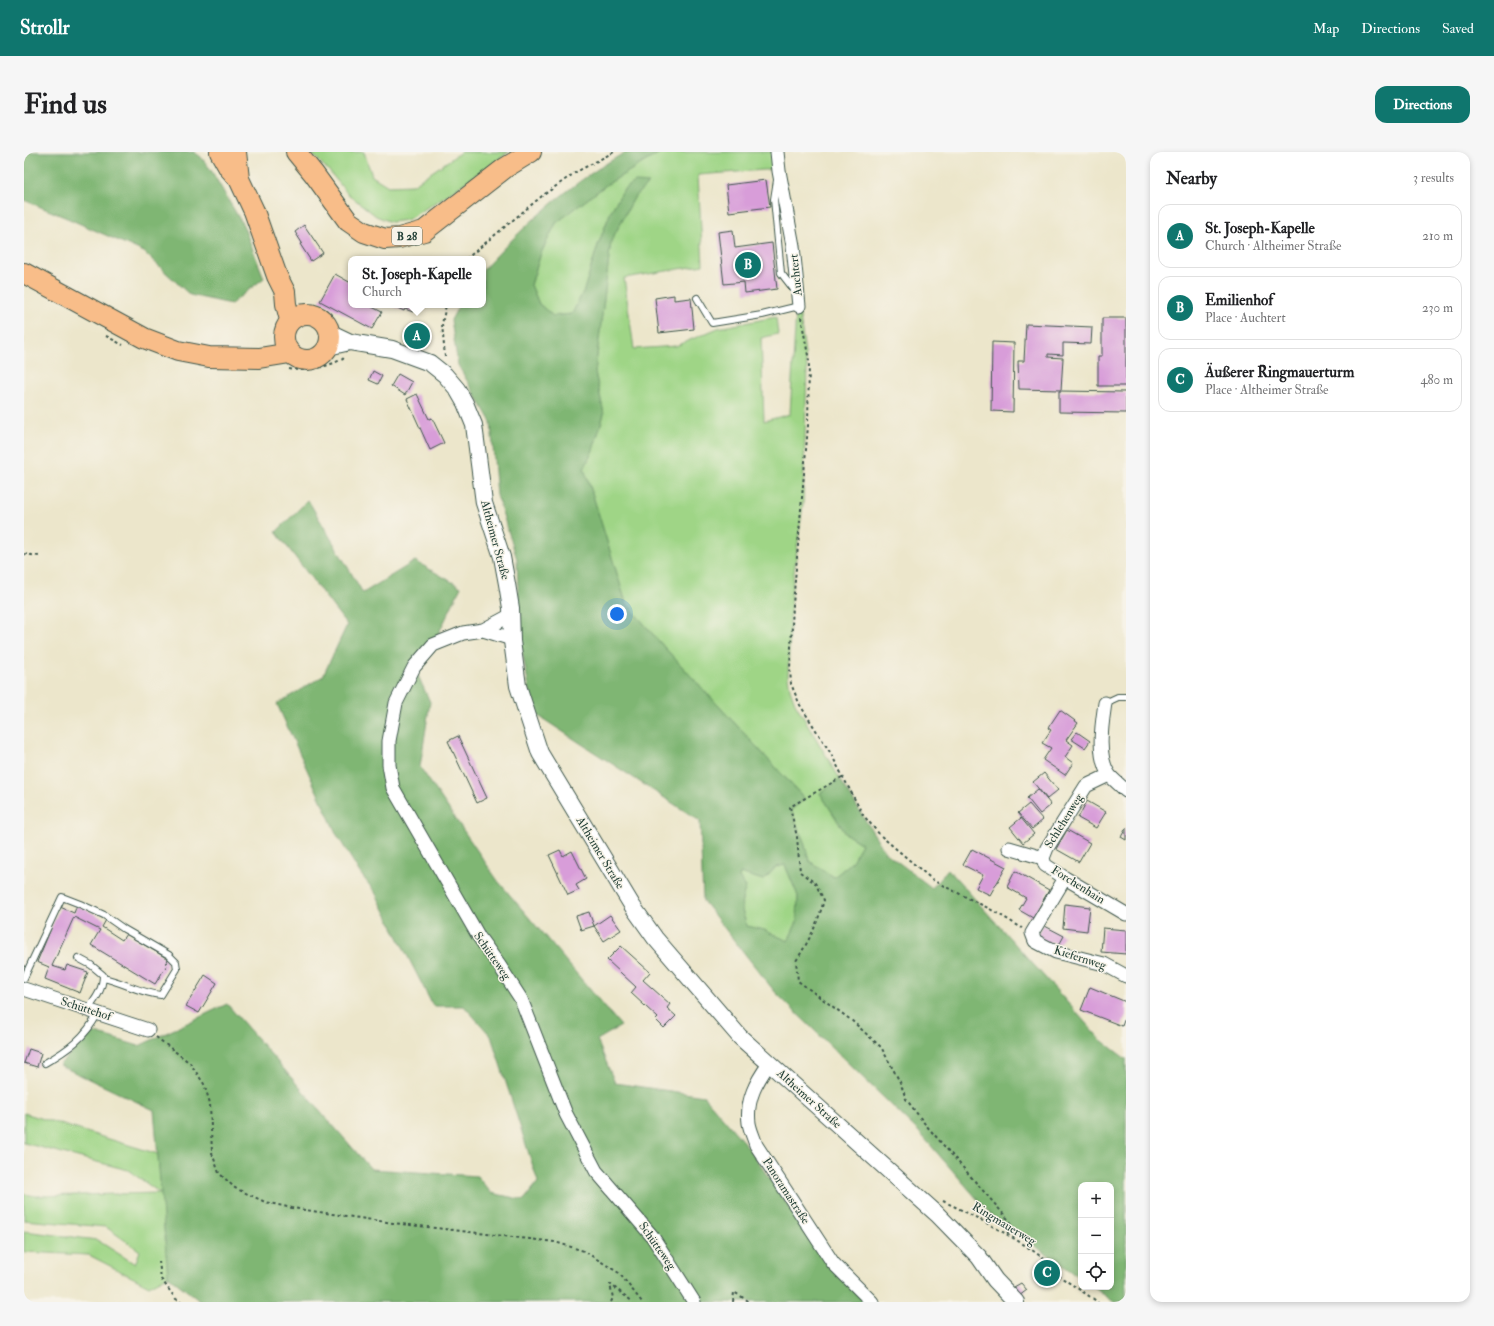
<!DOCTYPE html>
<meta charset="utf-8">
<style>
body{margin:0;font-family:"IM FELL Double Pica",serif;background:#f6f6f6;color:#202124}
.controls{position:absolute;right:12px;bottom:12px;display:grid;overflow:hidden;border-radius:8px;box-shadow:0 2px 6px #0003}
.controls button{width:36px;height:36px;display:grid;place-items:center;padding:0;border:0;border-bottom:1px solid #e0e0e0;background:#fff;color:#202124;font:20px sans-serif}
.you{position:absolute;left:593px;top:462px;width:14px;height:14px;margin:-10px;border:3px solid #fff;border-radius:50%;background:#1a73e8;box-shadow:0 0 0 6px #1a73e833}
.badge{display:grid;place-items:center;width:26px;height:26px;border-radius:50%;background:#0f766e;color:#fff;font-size:13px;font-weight:700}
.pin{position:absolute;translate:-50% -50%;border:2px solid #fff;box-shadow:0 1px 4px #0006}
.popup{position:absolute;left:324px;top:104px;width:138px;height:52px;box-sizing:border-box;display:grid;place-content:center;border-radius:8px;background:#fff;filter:drop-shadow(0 1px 3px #0005);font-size:13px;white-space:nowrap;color:#757577}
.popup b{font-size:15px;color:#202124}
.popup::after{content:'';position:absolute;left:50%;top:100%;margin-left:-8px;border:8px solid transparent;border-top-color:#fff}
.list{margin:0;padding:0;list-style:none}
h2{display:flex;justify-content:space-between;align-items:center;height:52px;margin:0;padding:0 16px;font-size:17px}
h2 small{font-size:13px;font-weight:400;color:#757577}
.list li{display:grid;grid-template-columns:26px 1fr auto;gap:12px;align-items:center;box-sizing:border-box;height:64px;margin:0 8px 8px;padding:0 8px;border:1px solid #e0e0e0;border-radius:12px}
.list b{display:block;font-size:15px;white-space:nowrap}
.list p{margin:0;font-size:13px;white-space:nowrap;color:#757577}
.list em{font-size:13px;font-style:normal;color:#757577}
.icon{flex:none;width:22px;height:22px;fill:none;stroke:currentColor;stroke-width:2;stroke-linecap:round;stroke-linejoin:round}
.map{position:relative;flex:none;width:1102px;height:1150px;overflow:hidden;border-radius:12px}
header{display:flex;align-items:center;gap:24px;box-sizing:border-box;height:56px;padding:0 20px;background:#0f766e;color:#fff}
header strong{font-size:19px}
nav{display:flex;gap:22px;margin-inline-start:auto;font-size:14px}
.intro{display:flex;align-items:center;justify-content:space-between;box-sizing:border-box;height:96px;padding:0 24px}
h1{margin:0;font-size:28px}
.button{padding:10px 18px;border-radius:12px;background:#0f766e;color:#fff;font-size:14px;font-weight:700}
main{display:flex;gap:24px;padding:0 24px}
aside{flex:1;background:#fff;border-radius:12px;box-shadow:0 2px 6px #0003}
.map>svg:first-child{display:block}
.green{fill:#9fd586;stroke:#5f895d}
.forest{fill:#7fb673;stroke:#4f7a54;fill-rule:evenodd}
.building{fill:#d89dd9}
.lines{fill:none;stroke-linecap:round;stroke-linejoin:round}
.service-casing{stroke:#3e564b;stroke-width:8}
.minor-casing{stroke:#3e564b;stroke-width:15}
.tertiary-casing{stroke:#3e564b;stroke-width:18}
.primary-casing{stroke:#3e564b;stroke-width:22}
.path{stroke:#3e564b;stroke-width:2;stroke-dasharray:3 3;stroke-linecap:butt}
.service{stroke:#fff;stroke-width:6}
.minor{stroke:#fff;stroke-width:13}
.tertiary{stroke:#fff;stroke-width:16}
.primary{stroke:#f8bd89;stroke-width:20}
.labels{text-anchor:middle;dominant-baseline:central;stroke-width:3;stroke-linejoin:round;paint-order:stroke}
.shield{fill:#f7f3e8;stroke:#60746a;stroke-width:1}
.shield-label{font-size:11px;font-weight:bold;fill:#1f3d34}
.street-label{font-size:12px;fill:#1f3d34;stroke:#f7f3e8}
</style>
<header>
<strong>Strollr</strong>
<nav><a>Map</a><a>Directions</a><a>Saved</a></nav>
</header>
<div class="intro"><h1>Find us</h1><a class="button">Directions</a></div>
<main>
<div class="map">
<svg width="1102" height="1150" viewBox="0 0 1102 1150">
<rect width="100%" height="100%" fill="#f7f3e8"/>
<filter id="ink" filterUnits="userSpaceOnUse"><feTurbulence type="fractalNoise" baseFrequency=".025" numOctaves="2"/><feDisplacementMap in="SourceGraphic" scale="8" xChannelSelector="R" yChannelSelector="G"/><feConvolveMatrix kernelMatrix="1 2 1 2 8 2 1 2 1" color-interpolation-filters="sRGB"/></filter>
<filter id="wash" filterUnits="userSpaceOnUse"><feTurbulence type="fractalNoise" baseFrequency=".012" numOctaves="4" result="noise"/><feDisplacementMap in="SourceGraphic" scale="16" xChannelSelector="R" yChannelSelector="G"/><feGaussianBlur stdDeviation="0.9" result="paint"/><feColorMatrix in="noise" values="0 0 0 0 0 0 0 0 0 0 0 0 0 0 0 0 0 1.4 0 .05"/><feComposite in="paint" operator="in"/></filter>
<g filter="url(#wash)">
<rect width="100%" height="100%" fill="#ece6cb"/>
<path class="green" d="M286 0H340L348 24 364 34 389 33 437 0H485L423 43 383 68 367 70 352 64 324 42 305 19Z
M637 0H751L753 17 674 23 679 113 600 126 610 197 652 194 694 176 752 165 754 182 737 186 740 269 766 262 772 159 775 158 783 216 779 352 767 444 764 525 766 537 771 551 816 627 796 641 822 682 838 692 827 711 810 725 785 709 780 690 767 658 781 647 640 495 602 451 565 331 560 317 569 298 580 262 571 220 587 89 611 44 624 31 600 37 587 59 574 93 560 138 548 162 529 164 515 152 507 133 517 101 532 71 582 33Z
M761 713 774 744 773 770 764 789 740 778 723 774C717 756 715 753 722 735L715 726 716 721 740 728 752 715Z
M0 961 134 1002 144 1124 125 1134 65 1103 0 1100V1079L73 1088 111 1112 116 1099 82 1075 0 1068V1042L12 1044 136 1041 104 1018 0 991Z"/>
<path class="forest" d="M0 0H170L177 5 187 18 219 73 240 126 207 152 166 143 120 100 43 66 0 48Z
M602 0H637L582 33 532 71 517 101 507 133 515 152 529 164 548 162 560 138 574 93 587 59 600 37 611 30 625 31 611 44 587 89 571 220 580 262 569 298 560 317 565 331 602 451 640 495 781 647 767 658 780 690 785 709 810 725 827 711 838 692 822 682 796 641 816 627 861 700 908 736 924 717 1077 888 1102 907V1150H1090L1069 1135H1087V1033H1057V1126L968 1064 895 980 751 840 679 749 676 669 510 561 496 488 493 407 473 344 467 270 434 213 427 168 435 153H459V118C499 74 550 28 602 0ZM761 713 774 744 773 770 764 789 740 778 723 774C717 756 715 753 722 735L715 726 716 721 739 728 752 715Z
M284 348 339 441 391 409 437 435 409 493 390 515 406 550 396 615 474 729 597 874 573 888 591 931 680 944 723 994 807 1116 841 1150H177L144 1124 130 958 35 913 68 880 115 894 203 852 347 1017 453 1024 467 1041 500 1048 514 1030 467 884 440 854H409L351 740 336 721 313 683 253 552 299 524 323 473 252 380Z"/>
<g id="blocks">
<path class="building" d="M742 28 746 55 705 60 702 33Z
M280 73 299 101 287 109 276 92 278 91 271 80Z
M709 78 711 96 748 91 753 137 721 141 720 130 700 132 694 80Z
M311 122 327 131V153H344L358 160 348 177 296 149Z
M650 143V148L667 146 670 177 635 181 631 146Z
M367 153H392L389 160 381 157 380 159Z
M1078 166H1102V234H1074V204H1078Z
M1002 172 1068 175 1067 192 1039 191V203L1024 202V205L1039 206 1037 238 995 237 994 209H1000Z
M391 178 399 186 395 191 387 182Z
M968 190 990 191 989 260 967 259Z
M349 219 358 224 354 232 345 228Z
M374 222 388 230 381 243 367 234Z
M1035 239 1102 240V261L1035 260Z
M393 242 405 267 408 266 420 291 406 298 383 247Z
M1036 558 1054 571 1042 588 1049 593 1041 605 1049 611 1041 623 1019 608 1027 596 1018 591 1027 578 1024 576Z
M1053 580 1066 589 1061 596 1047 587Z
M434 584 463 646 453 651 424 589Z
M1020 621 1034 638 1023 647 1009 630Z
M1014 637 1027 653 1016 662 1003 646Z
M1063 649 1082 660 1072 676 1054 666Z
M1005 652 1019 668 1008 677 994 661Z
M997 666 1010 682 999 691 986 675Z
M1102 676V688L1097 685Z
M1043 678 1066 691 1055 710 1032 697Z
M948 697 982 715 966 743 952 736 959 723 939 713Z
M536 698 539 704 548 699 562 727 552 733 555 738 544 743 525 703Z
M991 719 1025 738 1009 766 995 758 1002 746 983 735Z
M1041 752 1066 755 1063 779 1039 776Z
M53 753 82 768 78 775 98 788 102 782 144 807 142 812 143 813 131 832 67 793 76 778 50 765 28 814 41 818 43 813 64 820 56 841 21 827 25 815 13 810 36 755 50 761Z
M565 760 570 774 557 778 552 764Z
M586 763 597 778 580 789 570 774Z
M1019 773 1040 784 1035 793 1027 789 1025 792 1013 786Z
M1079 776 1102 778V802L1077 800Z
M597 794 626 820 619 828 646 852 643 856 652 864 640 876 632 868 634 866 607 841 612 835 583 808Z
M181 823 193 831 175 861 162 854Z
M1066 835 1102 850V863L1098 874 1057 858Z
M5 897 17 901 13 915 0 911Z
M1018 1120a5 5 0 1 1 10 0a5 5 0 1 1-10 0Z
M997 1131 1003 1138 995 1144 990 1135Z"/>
</g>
</g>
<g filter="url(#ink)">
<use href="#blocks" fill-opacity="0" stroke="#3e564b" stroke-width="1"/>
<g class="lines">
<g class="service-casing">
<path id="service" d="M753 28 750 47 757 121 771 139
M673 146 688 171 738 163 775 154
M1081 551 1094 545H1102
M54 806 67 813 79 823C79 837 72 847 63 858
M0 826 38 745 56 752 80 763 100 777 145 803 152 810 153 817 137 843C116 841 99 830 79 826
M21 911C44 898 62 885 74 861"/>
</g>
<g class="minor-casing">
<path id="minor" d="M753 0 755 19 769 94 775 154
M487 463 459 478 439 481 409 493 390 515 372 551 365 589V613L369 636 455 785 475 813 497 847 542 962 572 1019 628 1084 670 1150
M459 478 488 487
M1081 551C1078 572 1072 605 1086 624 1091 629 1097 634 1102 639
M985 696 1019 706 1021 713 1041 726 1102 762
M1019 706 1023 696 1062 634 1085 623
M1041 726 1008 781 1011 789 1032 800 1080 812 1102 824
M0 837 124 878
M745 912C732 930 722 948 725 971 726 978 730 986 732 993L809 1111 848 1150"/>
</g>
<g class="tertiary-casing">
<path id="tertiary" d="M305 180 326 190 368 197 406 211 421 223 433 237 441 251 450 273 460 351 478 405 483 432 487 456 488 489 494 534 516 601 609 755 631 786 716 885 913 1062 955 1105 971 1128 992 1150
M304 195 326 190"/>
</g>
<g class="primary-casing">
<path id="primary" d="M196 0 205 16 213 25
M212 0 215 27 230 59 253 124 261 140 262 152 266 168
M272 0 290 22 324 69 340 80 361 87 375 86 400 79 481 16 507 0
M0 121 120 186 154 199 185 205 235 206 266 201
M260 185a23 23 0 1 1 46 0a23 23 0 1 1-46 0Z"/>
</g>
<path class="path" d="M442 107 518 44 552 20 590 0
M777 165 785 209 784 274 769 452 766 516 767 532 776 553 806 600 839 663 857 684 910 729 966 757 998 776
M82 184 99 193
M421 205 418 172 422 153
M265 217C284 220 302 215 319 207L320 204
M0 402 15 404
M818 625 766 655 773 685 776 720 791 731 800 748C793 773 786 787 772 809L774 829 827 868 857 895 876 930 882 947 901 972 989 1073 983 1082
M132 885 166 911 180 932 186 951 188 1001 195 1021 211 1036 241 1050 268 1056 369 1071 531 1090 560 1099 595 1121 618 1150
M919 1049C944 1061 1026 1101 1035 1124L1074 1150
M135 1109 137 1127 152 1147 157 1150
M587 1150 589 1146 586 1132 609 1150
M709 1150 710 1140 726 1150"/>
<use href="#service" class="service"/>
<use href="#minor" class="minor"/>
<use href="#tertiary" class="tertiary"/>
<use href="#primary" class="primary"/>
</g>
</g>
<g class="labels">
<rect class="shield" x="368" y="75" width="30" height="18" rx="3"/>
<g class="shield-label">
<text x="383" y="84">B 28</text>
</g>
<g class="street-label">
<text transform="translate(772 123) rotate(-96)">Auchtert</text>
<text transform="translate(471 388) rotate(75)">Altheimer Straße</text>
<text transform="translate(1040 669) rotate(-58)">Schlehenweg</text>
<text transform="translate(576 701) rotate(59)">Altheimer Straße</text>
<text transform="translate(1054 733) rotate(32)">Forchenhain</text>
<text transform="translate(468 804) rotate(55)">Schütteweg</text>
<text transform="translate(1056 806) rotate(18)">Kiefernweg</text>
<text transform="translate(62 857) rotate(18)">Schüttehof</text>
<text transform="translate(785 947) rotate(42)">Altheimer Straße</text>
<text transform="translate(762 1039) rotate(57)">Panoramastraße</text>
<text transform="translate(980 1072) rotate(31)">Ringmauerweg</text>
<text transform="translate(633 1094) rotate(55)">Schütteweg</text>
</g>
</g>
</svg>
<div class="controls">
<button>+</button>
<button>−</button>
<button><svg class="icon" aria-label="locate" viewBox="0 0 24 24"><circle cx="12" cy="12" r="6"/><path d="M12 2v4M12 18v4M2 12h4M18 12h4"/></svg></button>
</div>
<div class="you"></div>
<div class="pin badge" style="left:393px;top:184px">A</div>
<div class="popup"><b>St. Joseph-Kapelle</b>Church</div>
<div class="pin badge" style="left:724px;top:113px">B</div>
<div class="pin badge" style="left:1023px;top:1121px">C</div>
</div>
<aside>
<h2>Nearby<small>3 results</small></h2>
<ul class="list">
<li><span class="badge">A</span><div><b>St. Joseph-Kapelle</b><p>Church · Altheimer Straße</p></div><em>210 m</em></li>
<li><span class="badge">B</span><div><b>Emilienhof</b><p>Place · Auchtert</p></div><em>230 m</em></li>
<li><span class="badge">C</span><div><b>Äußerer Ringmauerturm</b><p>Place · Altheimer Straße</p></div><em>480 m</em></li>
</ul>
</aside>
</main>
